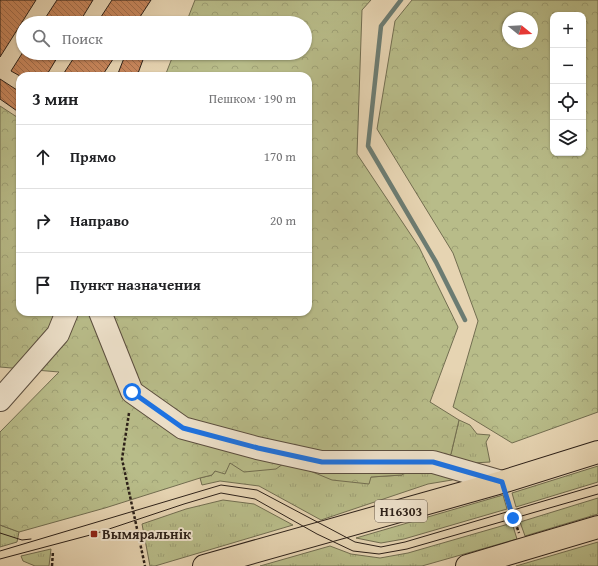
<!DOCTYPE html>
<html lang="ru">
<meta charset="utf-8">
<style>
body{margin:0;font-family:"Gentium Book Plus",serif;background:#f6f6f6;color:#202124}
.controls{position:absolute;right:12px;top:12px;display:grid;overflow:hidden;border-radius:8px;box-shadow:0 1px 3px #0004}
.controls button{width:36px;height:36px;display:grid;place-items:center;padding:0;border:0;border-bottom:1px solid #e0e0e0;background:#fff;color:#202124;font:20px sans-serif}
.compass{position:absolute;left:502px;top:12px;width:36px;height:36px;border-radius:50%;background:#fff;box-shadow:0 1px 3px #0004;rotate:108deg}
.stop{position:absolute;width:12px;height:12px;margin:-9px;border:3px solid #1a73e8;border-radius:50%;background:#fff}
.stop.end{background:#1a73e8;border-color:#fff;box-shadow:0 1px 4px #0008}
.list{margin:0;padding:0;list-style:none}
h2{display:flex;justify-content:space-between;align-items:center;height:52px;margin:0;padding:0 16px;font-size:17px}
h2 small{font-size:13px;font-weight:400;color:#757577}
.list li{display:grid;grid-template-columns:26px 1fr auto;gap:12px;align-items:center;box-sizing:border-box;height:64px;padding:0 16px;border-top:1px solid #e0e0e0}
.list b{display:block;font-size:15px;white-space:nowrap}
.list em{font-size:13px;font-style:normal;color:#757577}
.icon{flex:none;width:22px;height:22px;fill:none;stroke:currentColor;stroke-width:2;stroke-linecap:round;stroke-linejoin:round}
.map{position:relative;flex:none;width:598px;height:566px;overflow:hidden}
.search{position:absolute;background:#fff;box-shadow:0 1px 3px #0004;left:16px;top:16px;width:296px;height:44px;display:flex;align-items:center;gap:10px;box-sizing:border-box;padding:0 14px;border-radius:22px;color:#757577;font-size:15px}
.panel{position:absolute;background:#fff;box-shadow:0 1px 3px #0004;left:16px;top:72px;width:296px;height:244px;border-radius:12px}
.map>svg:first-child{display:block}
.grass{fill:url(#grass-tufts);stroke:#726e51}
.forest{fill:url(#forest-crowns);stroke:#726e51;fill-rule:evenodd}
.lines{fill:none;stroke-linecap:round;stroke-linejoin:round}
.stream{stroke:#6c7c72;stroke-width:4.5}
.building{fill:url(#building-back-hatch);stroke:#2d2119}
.minor-casing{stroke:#5b4e3f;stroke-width:24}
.major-casing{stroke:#2d2119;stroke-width:24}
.path{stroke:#2d2119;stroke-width:2.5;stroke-dasharray:3 2;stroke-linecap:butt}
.minor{stroke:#efe3cd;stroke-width:22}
.major{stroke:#e6d4b2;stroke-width:22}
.tram{stroke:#2d2119;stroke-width:1}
.route{stroke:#1a73e8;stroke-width:5}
.poi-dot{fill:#8f2418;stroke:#efe3cd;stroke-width:1.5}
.labels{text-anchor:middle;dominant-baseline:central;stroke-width:4;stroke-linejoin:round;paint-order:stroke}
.shield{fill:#efe3cd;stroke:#675b4f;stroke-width:1}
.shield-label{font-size:13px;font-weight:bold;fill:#2d2119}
.poi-label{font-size:14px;font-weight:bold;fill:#2d2119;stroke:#efe3cd;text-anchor:start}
</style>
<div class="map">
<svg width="598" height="566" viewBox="0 0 598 566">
<defs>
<pattern id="grass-tufts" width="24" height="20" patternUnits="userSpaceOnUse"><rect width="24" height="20" fill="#b8bc89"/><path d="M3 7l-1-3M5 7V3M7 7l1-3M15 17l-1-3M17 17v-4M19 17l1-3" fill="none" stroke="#9ea176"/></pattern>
<pattern id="forest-crowns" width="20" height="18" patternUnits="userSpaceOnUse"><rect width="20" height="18" fill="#b8bc89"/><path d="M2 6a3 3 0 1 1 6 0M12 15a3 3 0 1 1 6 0" fill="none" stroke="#9ea176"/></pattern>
<pattern id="building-back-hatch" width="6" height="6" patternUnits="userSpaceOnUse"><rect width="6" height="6" fill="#c7865c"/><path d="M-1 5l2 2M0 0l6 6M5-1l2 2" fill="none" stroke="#a26d4b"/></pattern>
</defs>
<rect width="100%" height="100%" fill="#e6d4b2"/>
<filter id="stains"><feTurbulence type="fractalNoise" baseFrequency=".005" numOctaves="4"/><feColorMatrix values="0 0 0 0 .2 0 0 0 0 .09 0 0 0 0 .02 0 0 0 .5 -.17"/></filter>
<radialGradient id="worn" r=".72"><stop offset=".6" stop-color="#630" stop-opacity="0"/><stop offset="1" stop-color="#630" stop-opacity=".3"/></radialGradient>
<path class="grass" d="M459 420 470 425 477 434 490 435 486 442 490 462 473 463 462 476 452 480 428 484 321 520 259 486 220 481 202 485 200 478 212 475 215 471 230 463 283 464 371 477 402 475 413 466 451 454Z
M598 466V482L516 507 512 493Z
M503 495 507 509 404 539 381 543 356 538Z
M598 498V514L525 536 520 522Z
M223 500 254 504 293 525 155 566H150L142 524 186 509Z
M512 523 517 539 422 566H260L330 546 351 554 380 558 408 553Z
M0 525 19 532 17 542 0 547Z
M598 542V566H516Z
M51 549 49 566H35L23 561 21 556Z"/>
<path class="forest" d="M195 0H371L362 10 357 154 419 247 458 327 430 402 459 420 451 454 445 459 413 466 402 475 371 477 369 484 332 480 298 466 283 464 276 469 244 472 230 463 225 474 215 471 212 475 200 478 105 508 19 532 0 525V432L59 372 0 367V106L20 119V312H308V76H165L174 53H305V23H186Z
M412 0H598V412L512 443 453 407 478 321 453 253 377 129 395 21ZM553 15H583V153H553ZM508 18H532V42H508Z"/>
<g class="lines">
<path class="stream" d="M401 0 381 26 368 146 436 262 465 320"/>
</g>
<path class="building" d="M0 0H36L0 57Z
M57 0H93L79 23H42Z
M112 0H151L136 23H97Z
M23 52V53H60L46 76H20L11 71Z
M77 53H117L102 76H62Z
M126 53H134L144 57 137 76H117Z
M0 79 20 92V113L0 99Z"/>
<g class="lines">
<g class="minor-casing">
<path id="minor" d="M100 312 132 392 183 428 257 448 321 462H433L502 482
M0 400 58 334 67 312"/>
</g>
<g class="major-casing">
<path id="major" d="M204 566 502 482 598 452
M467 566 598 527"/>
</g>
<path class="path" d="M129 413 122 459 145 566
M507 499 519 533
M52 566 53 551"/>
<use href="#minor" class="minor"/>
<use href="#major" class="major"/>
<path class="tram" d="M0 533 22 540 31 539
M0 551 221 485 257 490 355 542 381 547 405 542 598 485
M0 559 94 534 184 504 221 493 255 499 317 534 353 551 379 554 407 549 598 494"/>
</g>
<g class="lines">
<path class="route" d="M132 392 183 428 258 448 322 462H433L502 482 513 518"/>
</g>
<rect class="poi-dot" x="90" y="530" width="8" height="8" rx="2"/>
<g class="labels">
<rect class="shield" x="375" y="500" width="52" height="22" rx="3"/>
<g class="shield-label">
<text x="401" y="511">Н16303</text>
</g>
<g class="poi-label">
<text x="102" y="534">Вымяральнік</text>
</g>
</g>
<rect width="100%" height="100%" filter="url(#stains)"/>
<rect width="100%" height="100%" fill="url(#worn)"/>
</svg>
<div class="controls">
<button>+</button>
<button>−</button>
<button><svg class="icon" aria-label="locate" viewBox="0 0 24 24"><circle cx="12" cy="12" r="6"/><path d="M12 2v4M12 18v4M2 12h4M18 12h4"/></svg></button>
<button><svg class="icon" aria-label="layers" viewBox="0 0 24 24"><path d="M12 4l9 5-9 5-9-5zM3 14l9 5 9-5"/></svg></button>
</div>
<svg class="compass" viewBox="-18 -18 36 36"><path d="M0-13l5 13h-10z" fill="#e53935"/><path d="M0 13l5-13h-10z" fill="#757577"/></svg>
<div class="stop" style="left:132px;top:392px"></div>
<div class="stop end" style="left:513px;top:518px"></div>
<div class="search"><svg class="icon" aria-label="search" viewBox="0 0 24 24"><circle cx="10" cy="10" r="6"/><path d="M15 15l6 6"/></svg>Поиск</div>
<section class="panel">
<h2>3 мин<small>Пешком · 190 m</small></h2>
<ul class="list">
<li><svg class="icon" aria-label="ahead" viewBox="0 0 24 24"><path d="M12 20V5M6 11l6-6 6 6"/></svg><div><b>Прямо</b></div><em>170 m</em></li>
<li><svg class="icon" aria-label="right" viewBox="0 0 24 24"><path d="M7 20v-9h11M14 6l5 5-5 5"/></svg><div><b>Направо</b></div><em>20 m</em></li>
<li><svg class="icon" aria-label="arrive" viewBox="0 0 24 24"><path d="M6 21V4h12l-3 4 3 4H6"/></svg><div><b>Пункт назначения</b></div></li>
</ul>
</section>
</div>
